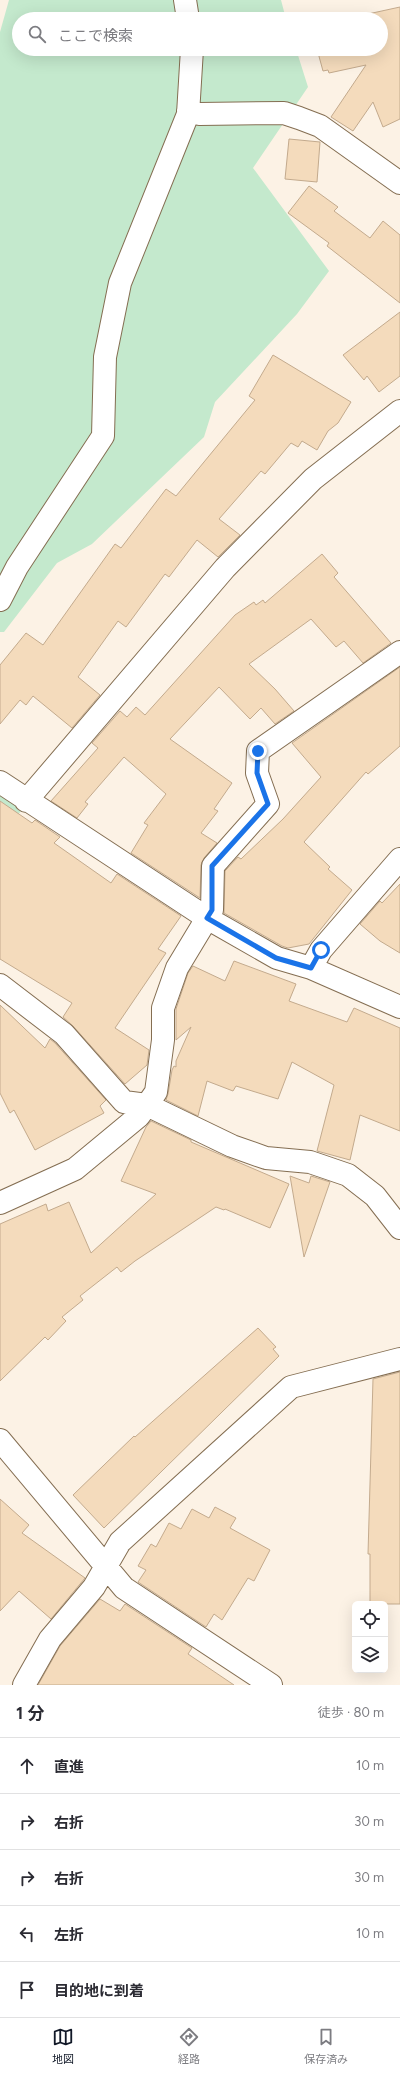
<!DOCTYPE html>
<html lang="ja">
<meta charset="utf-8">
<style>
body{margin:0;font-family:Figtree,"Noto Sans JP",sans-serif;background:#f2f2f3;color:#2b2b33}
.controls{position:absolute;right:12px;bottom:12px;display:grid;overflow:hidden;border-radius:6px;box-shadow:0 4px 16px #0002}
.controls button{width:36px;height:36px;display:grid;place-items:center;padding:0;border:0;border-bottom:1px solid #e1e1e2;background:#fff;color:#2b2b33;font:20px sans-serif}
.stop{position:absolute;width:12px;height:12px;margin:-9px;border:3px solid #1a73e8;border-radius:50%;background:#fff}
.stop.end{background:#1a73e8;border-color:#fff;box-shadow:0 1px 4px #0008}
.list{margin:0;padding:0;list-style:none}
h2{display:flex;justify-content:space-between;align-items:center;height:52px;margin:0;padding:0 16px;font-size:17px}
h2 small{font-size:13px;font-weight:400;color:#7c7c81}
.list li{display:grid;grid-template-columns:26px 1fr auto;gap:12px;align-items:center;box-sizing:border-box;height:56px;padding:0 16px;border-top:1px solid #e1e1e2}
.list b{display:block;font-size:15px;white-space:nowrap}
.list em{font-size:13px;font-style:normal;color:#7c7c81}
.icon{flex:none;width:22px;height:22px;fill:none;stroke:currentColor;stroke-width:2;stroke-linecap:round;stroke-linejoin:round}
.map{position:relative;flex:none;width:400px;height:1685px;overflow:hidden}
.search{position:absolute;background:#fff;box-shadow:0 4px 16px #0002;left:12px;right:12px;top:12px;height:44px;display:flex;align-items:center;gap:10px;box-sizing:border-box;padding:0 14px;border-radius:22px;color:#7c7c81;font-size:15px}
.sheet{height:332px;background:#fff}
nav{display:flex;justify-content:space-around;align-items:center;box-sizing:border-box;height:56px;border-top:1px solid #e1e1e2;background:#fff;font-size:11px;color:#7c7c81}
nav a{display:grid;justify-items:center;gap:2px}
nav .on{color:#111827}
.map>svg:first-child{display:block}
.green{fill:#c4e9cd}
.building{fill:#f4dbbc;stroke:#c3aa8d}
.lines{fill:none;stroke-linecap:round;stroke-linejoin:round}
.minor-casing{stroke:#846e52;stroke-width:24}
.minor{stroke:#fff;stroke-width:22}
.route{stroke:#1a73e8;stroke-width:5}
</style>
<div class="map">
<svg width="400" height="1685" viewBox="0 0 400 1685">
<rect width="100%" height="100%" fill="#fcf2e5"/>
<path class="green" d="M9 0H281L286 19H19V49H296L308 87 253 168 329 271 297 314 215 402 204 437 92 544 57 563 4 632H0V32Z
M0 789 25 806 0 837Z"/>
<path class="building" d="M400 7V119L383 127 373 102 353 131 331 117 366 65 329 73 328 70 323 71 317 49H381V19H345Z
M289 139 320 142 317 182 285 179Z
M309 186 338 207 334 211 370 238 383 221 400 235V303L327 246 329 243 288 213Z
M400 312V376L379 392 367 376 364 380 343 355Z
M273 355 351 402 338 423 328 431 317 450 302 441 298 447 291 443 265 474 261 471 219 519 240 535 218 557 197 540 169 577 165 574 126 627 118 621 78 677 100 695 72 728 33 696 26 705 20 700 0 724V665L26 633 43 645 115 544 121 548 166 489 176 496 255 400 249 396Z
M322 554 338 573 334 577 391 643 363 663 344 641 336 647 311 619 249 664 275 689 294 711 275 724 261 708 250 719 219 687 170 739 232 783 214 809 218 811 201 833 217 843 204 858 201 865 200 898 131 853 148 825 144 823 166 794 124 757 85 802 88 804 77 818 51 801 98 748 92 743 120 711 127 717 136 707 145 715 235 615 254 602 256 605 263 600 265 603Z
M400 667V746L368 774 366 772 304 842 330 867 328 869 352 890 309 944 288 948 282 946 224 913 225 871 238 857 241 859 283 819 321 777 292 743Z
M0 801 32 823 35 820 60 837 54 843 111 883 117 874 181 916 158 949 166 953 115 1028 149 1050 147 1065 125 1084 73 1026 63 1017 72 1003 0 959Z
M400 884V953L380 941 360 924 380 901 382 903Z
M234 961 296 984 289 1001 347 1022 354 1008 400 1028V1131L360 1115 350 1160 317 1151 334 1085 292 1062 278 1099 236 1086 233 1091 207 1081 198 1116 166 1100 168 1094 172 1070 174 1066 176 1067V1061L191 1027 176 1040V1009L188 973 193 966 225 981Z
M0 1005 45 1048 50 1039 55 1043 106 1100 100 1106 104 1113 35 1150 14 1110 10 1113 0 1093Z
M151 1121 191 1140V1142L289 1184 270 1228 225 1209 224 1210 216 1207 135 1261 121 1272 117 1267 80 1296 83 1300 62 1317 66 1321 48 1340 45 1337 0 1381V1224L46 1204 48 1211 69 1202 91 1253 156 1194 121 1181 146 1127Z
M290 1176 309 1183 311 1176 330 1182 304 1257Z
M258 1328 276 1347 273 1349 279 1356 104 1528 73 1495 134 1436 135 1437Z
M400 1372V1604H370V1554H368L373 1379Z
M0 1499 29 1525 22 1533 85 1578 51 1619 19 1591 0 1611Z
M215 1507 236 1518 230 1528 270 1550 254 1581 248 1578 222 1620 214 1614 206 1627 138 1582 146 1570 138 1566 151 1544 156 1547 169 1523 181 1529 192 1509 209 1518Z
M100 1599 120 1611 125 1604 192 1648 188 1654 234 1685H38L60 1646Z"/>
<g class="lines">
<g class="minor-casing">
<path id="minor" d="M185 0 188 19
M188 111 199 114 284 113 299 118 320 126 400 183
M0 600 17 567 103 436 105 357 120 283 188 114 192 49
M0 782 207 918 277 958 311 968 400 1007
M26 801 225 568 313 479 400 411
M311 968 321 950 400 859
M0 985 64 1034 124 1102 147 1105 232 1146 266 1158 310 1162 348 1175 375 1196 400 1228
M0 1203 75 1169 139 1116 156 1092 163 1040V1008L177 968 212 910 213 866 268 804 257 773 258 751 400 652
M0 1440 124 1588 271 1685
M24 1685 50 1639 94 1587 120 1542 291 1387 400 1359"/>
</g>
<use href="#minor" class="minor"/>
</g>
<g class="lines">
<path class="route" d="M258 751 257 773 268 804 212 866V910L207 918 276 958 311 968 321 950"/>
</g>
</svg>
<div class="controls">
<button><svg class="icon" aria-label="locate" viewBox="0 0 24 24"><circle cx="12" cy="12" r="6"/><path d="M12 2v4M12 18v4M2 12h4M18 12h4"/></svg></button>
<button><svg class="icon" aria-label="layers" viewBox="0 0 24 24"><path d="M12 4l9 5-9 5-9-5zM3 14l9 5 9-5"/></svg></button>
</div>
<div class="stop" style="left:321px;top:950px"></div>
<div class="stop end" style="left:258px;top:751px"></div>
<div class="search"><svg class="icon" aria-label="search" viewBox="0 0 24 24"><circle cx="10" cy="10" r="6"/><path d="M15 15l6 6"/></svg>ここで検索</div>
</div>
<section class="sheet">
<h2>1 分<small>徒歩 · 80 m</small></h2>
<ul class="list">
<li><svg class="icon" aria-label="ahead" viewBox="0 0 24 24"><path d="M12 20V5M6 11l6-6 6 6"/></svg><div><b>直進</b></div><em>10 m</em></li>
<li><svg class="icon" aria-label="right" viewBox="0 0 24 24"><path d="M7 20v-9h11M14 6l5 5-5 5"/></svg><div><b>右折</b></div><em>30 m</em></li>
<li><svg class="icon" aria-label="right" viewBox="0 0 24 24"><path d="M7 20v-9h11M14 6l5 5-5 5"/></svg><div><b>右折</b></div><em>30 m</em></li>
<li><svg class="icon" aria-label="left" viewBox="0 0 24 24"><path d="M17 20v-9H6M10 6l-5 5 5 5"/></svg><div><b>左折</b></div><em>10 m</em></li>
<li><svg class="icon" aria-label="arrive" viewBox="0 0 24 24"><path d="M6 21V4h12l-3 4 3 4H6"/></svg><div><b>目的地に到着</b></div></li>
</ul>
</section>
<nav>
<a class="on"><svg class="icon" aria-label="map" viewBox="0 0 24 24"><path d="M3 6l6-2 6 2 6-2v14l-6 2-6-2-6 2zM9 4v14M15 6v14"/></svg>地図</a>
<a><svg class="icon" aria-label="directions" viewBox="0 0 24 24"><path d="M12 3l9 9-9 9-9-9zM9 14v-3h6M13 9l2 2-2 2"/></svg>経路</a>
<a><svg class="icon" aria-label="saved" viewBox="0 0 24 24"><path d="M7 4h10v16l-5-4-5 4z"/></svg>保存済み</a>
</nav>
